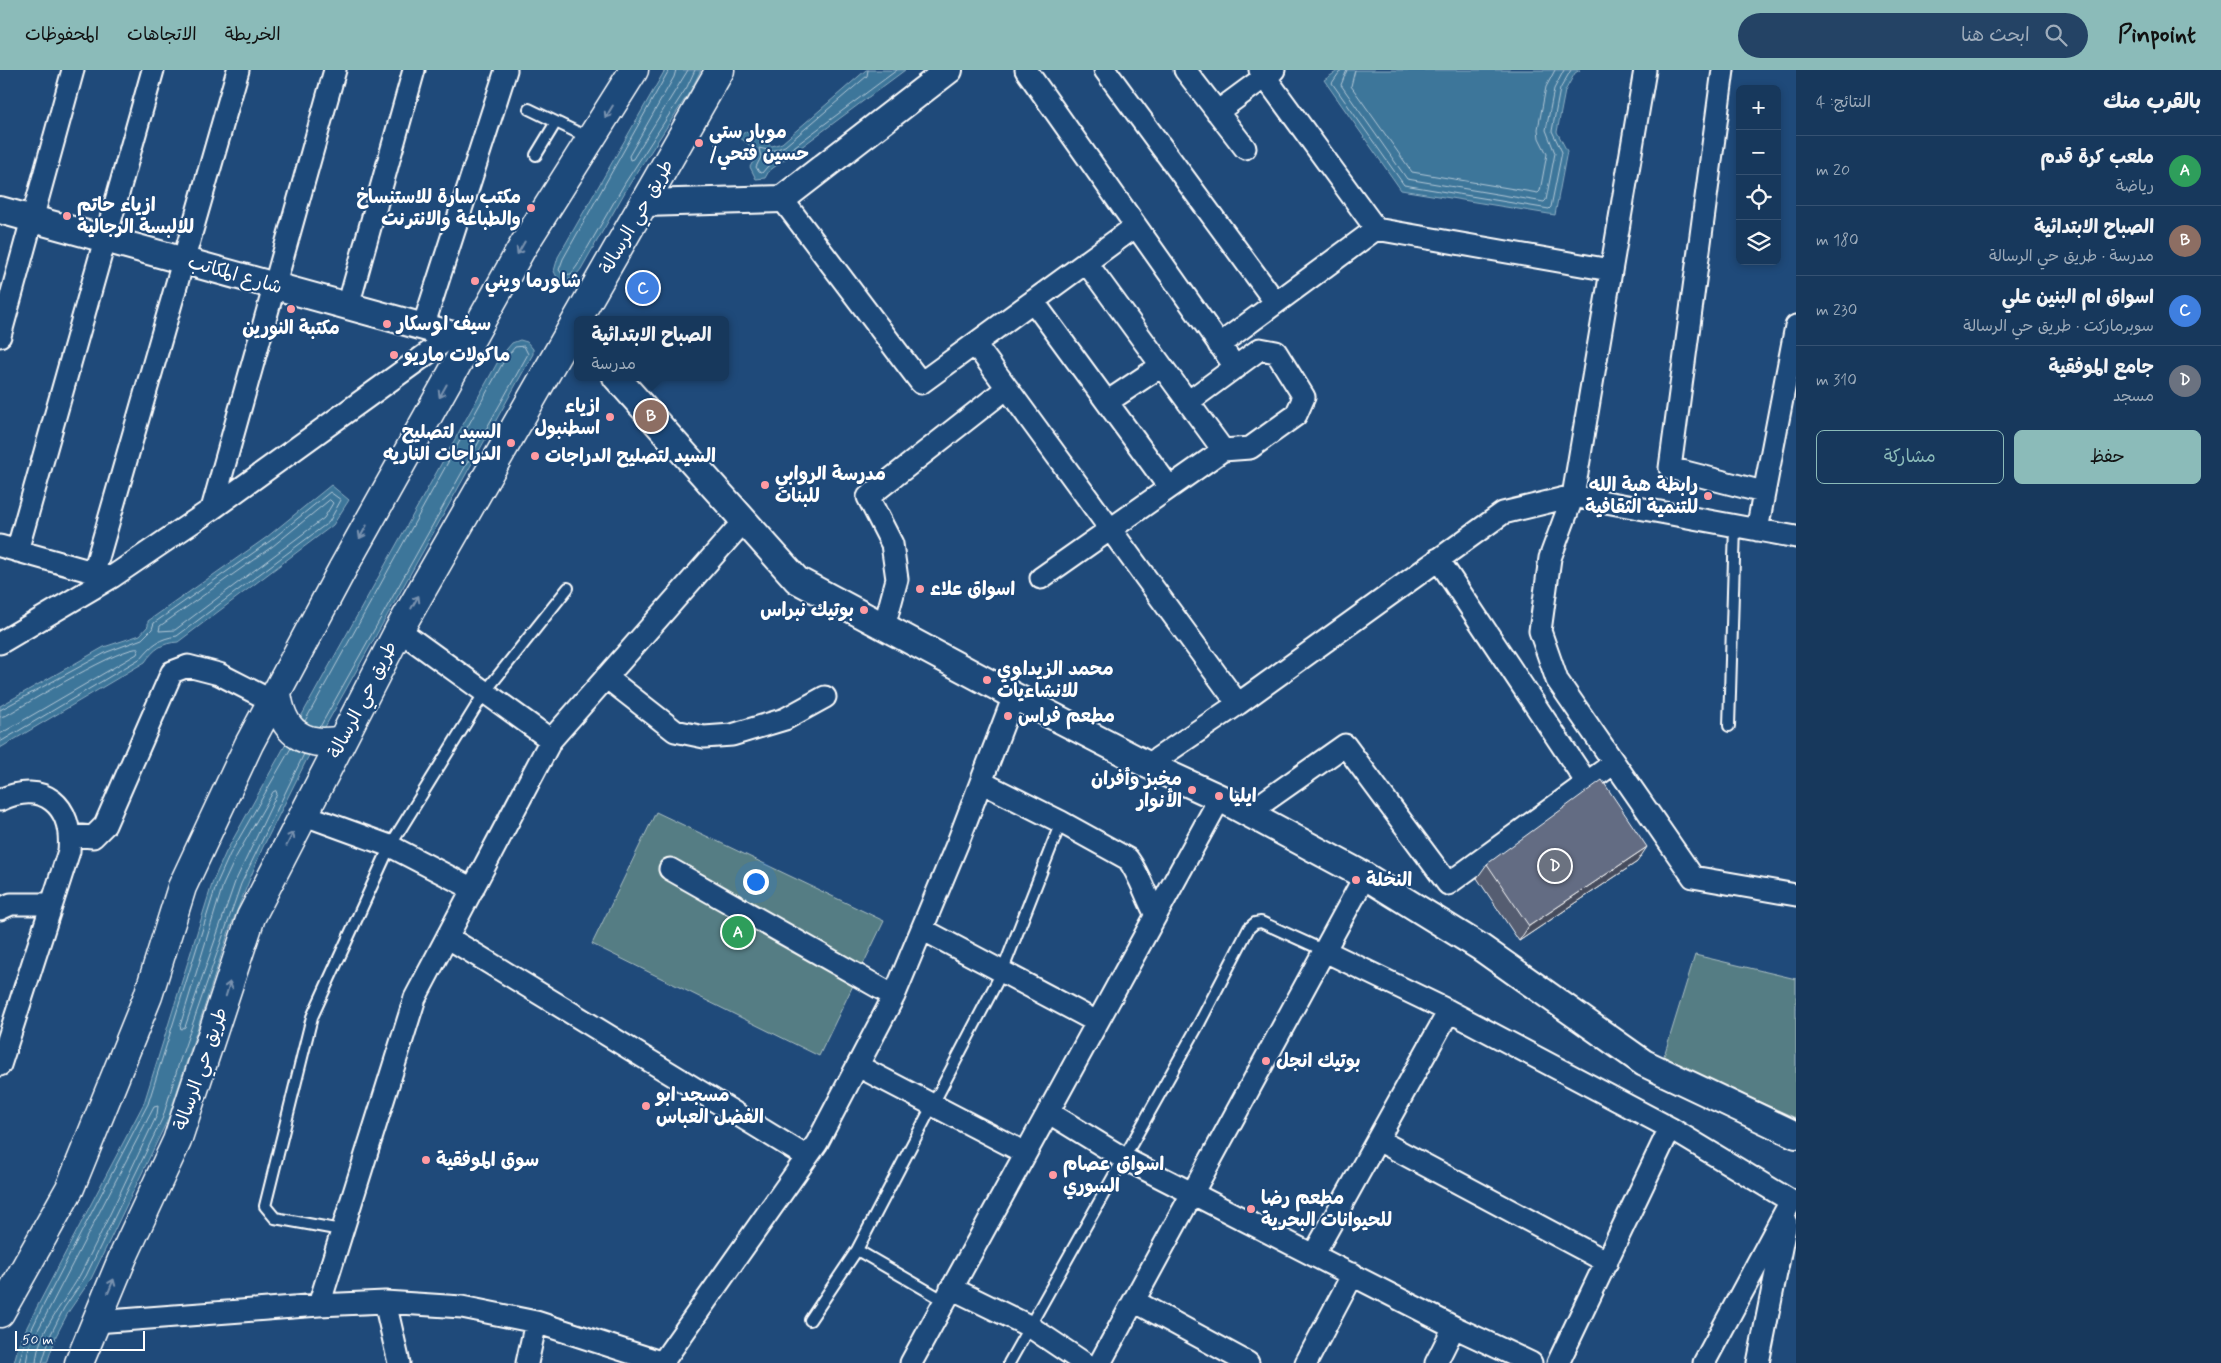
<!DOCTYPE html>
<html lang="ar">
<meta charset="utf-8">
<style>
body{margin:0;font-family:Mynerve,"Playpen Sans Arabic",sans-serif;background:#244365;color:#f1f3f6;direction:rtl}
.controls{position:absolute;right:15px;top:15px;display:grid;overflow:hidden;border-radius:8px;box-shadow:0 2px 8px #0003}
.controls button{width:45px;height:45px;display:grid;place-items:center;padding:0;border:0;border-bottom:1px solid #365272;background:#17385c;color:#f1f3f6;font:25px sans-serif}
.scale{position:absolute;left:15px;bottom:12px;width:130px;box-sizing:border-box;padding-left:5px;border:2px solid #fff;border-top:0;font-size:14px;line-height:18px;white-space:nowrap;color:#fff;-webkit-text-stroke:4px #1f4a7a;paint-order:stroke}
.you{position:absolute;left:755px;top:811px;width:18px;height:18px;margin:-12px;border:4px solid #fff;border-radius:50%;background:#1a73e8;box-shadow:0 0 0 8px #1a73e833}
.badge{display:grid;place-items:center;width:32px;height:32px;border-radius:50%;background:#8bbbb9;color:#fff;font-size:16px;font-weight:700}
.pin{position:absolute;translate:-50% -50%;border:2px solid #fff;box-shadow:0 1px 5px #0006}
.popup{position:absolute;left:574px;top:246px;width:155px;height:65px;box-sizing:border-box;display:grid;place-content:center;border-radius:8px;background:#17385c;filter:drop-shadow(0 1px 4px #0005);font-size:16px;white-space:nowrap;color:#9eacbb}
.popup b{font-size:19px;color:#f1f3f6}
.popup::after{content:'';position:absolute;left:50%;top:100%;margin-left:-10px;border:10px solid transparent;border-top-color:#17385c}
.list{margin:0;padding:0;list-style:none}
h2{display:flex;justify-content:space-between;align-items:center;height:65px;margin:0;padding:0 20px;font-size:21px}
h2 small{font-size:16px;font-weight:400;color:#9eacbb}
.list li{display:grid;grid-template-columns:32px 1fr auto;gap:15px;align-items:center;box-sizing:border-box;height:70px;padding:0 20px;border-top:1px solid #365272}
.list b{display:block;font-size:19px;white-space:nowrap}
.list p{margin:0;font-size:16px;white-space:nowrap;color:#9eacbb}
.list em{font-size:16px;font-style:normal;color:#9eacbb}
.actions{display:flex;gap:10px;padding:15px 20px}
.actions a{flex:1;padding:11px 0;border:1px solid #8bbbb9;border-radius:8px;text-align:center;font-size:18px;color:#8bbbb9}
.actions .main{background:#8bbbb9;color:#111}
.icon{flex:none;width:28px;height:28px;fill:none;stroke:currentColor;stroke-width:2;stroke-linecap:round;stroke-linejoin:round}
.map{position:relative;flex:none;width:1796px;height:1293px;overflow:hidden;direction:ltr}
header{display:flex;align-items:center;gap:30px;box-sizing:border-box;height:70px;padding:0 25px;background:#8bbbb9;color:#111}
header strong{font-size:24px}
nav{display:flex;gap:28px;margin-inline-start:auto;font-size:18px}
.search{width:350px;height:45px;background:#244365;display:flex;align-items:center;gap:12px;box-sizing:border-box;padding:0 18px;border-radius:28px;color:#9eacbb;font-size:19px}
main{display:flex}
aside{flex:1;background:#17385c}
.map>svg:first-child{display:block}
.green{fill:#557d84;stroke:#aabec2}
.water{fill:#3e769a;stroke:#8badc2}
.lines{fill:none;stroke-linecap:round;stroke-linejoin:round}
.shore{stroke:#b2c8d7;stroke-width:1}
.service-casing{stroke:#fff;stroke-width:14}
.minor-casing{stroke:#fff;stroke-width:25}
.tertiary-casing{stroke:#fff;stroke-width:30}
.primary-casing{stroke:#fff;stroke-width:31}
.service{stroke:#1f4a7a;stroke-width:10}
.minor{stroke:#1f4a7a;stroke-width:21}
.tertiary{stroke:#1f4a7a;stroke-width:26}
.primary{stroke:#1f4a7a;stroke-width:28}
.wall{fill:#555d71;stroke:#fff}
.shaded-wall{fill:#454c5c;stroke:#fff}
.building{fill:#636c83;stroke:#fff}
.oneway{stroke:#7992af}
.poi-dot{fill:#ff9aa2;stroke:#1f4a7a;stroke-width:2}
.labels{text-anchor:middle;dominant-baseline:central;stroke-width:4;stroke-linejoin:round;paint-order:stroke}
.poi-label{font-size:19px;font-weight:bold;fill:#fff;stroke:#1f4a7a;text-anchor:start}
.street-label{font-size:19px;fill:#fff;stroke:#1f4a7a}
</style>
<header>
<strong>Pinpoint</strong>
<div class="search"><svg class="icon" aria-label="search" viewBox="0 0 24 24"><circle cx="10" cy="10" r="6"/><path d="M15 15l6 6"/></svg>ابحث هنا</div>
<nav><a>الخريطة</a><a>الاتجاهات</a><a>المحفوظات</a></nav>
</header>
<main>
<aside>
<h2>بالقرب منك<small>النتائج: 4</small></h2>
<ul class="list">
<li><span class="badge" style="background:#2e9e5b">A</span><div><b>ملعب كرة قدم</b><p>رياضة</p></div><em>20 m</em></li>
<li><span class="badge" style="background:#8d6e63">B</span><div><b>الصباح الابتدائية</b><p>مدرسة · طريق حي الرسالة</p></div><em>180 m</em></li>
<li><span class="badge" style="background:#3f7fe0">C</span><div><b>اسواق ام البنين علي</b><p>سوبرماركت · طريق حي الرسالة</p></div><em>230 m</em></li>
<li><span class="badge" style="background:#6b7280">D</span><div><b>جامع الموفقية</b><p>مسجد</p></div><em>310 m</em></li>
</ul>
<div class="actions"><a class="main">حفظ</a><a>مشاركة</a></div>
</aside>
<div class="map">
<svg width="1796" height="1293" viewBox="0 0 1796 1293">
<rect width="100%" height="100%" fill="#1f4a7a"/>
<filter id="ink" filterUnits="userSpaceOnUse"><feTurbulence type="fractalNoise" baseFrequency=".02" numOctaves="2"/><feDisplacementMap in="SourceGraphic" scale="10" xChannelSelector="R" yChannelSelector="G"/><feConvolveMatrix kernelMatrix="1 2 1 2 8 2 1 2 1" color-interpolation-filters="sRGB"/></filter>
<g filter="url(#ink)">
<path class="green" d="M656 742 884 851 819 986 592 874Z
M1695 885 1796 909V1048L1663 989Z"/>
<path class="water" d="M665 0H701L691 20 629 115 581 199C575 208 560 218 554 201L558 187Z
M866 0H905L769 101 765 108 756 109 750 97 756 86 752 77 739 67 746 61 772 76 782 73Z
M1339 0H1580L1575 3 1565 21 1557 62 1567 81 1555 145 1401 120 1324 10Z
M520 270 527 272 533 279V284L306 691 262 779 230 858 168 1049 91 1209 69 1241 56 1266 47 1293H14L19 1273 37 1237 144 1033 213 811 226 782 501 286 512 273Z
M331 415 349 430 333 455 178 572C162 573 154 579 145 592L0 678V636L104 577 140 565 148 556V551L267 467Z"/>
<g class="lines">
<path class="shore" d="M669 0 563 189 559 200 563 205 571 204 577 196 625 113 687 17 695 0
M676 0 674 7 629 86 630 90 633 89 688 0
M868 0 867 6 785 76 772 81 759 78 761 87 756 97 759 102 762 103 767 97 897 0
M1341 0 1332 13 1404 115 1549 139 1551 137 1562 82 1552 61 1560 19 1571 0
M1347 0 1341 15 1407 109 1544 132 1546 130 1555 83 1546 60 1554 19 1564 0
M1355 0 1351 16 1412 102 1538 123 1540 121 1547 84 1539 68 1538 59 1546 17 1555 0
M330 430 333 433 324 448 175 560 159 561 160 556 273 476Z
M0 640 107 582 142 569 152 559 154 553 270 471 330 422 341 430 329 452 177 566C158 569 153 574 141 588L0 672
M0 647 7 645C26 634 125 574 139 579L137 584 0 664
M305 651 505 289 515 277 524 276 528 284 320 657
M276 721 277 724 235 812 185 957 181 959 180 956 223 815 236 787 273 722Z
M19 1293 24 1275 41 1240 148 1034 217 813 230 784 291 678
M26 1293 29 1277 47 1243 154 1037 158 1036 157 1045C132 1097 108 1150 82 1201 67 1231 38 1258 36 1293
M42 1293 51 1264 64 1238 86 1206 163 1047 179 993 241 814 304 684"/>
<g class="service-casing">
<path id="service" d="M529 39 589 68
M536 85 556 52
M1729 656 1735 456
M341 1160 275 1148 265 1136 312 947 390 776 485 622 568 518
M857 1180 945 1231
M810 1250 857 1180 1002 902 1061 752
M1009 1293 1200 952 1249 858 1255 853 1261 852 1325 881"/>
</g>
<g class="minor-casing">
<path id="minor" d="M1026 0 1236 298
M1105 0 1276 233
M1185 0 1245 78
M1260 0 1376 159 1610 200
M1645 0 1573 426 1550 488 1540 561 1557 610 1693 807 1796 825
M1723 0 1670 398 1763 422
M1217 42 1274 0
M782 129 921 313 1136 156
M1086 192 1223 380
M1033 231 1169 417
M348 236 414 0
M423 257 506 0
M0 266 73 0
M975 274 1238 634
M1219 275 1376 159
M1107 332 1161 296
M212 439 335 0
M1757 460 1796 256
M0 476 107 506
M17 481 153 0
M1438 489 1587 713
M94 502 238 0
M1041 508 1223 380 1250 378 1296 345 1304 327 1276 282 1260 279 1188 332
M884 557 897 509 892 474 868 427 1007 318
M399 560 551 670
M0 573 112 507 212 439 453 265
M606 607 675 661 704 667 732 665 785 649 825 627
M1148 695 1238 634 1503 443 1573 426 1796 467
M981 712 1061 752 1128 789C1140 805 1146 827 1156 845
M0 730C44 710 73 735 69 781L0 995
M302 744 390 776 473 819
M1247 744 1345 675 1448 814 1614 693
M70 765 93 767 105 755 172 602 188 596 219 604 272 631
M670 799 894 926
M0 839 11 834H52
M922 859 1097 952
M447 867 807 1087
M1325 881 1449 941 1670 1058 1791 1131
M858 996 1025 1083
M1048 1042 1123 1088 1454 1257 1531 1293
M1378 1070 1607 1192
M1314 1184 1449 941
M951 1218 1029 1256 1084 1293
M1134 1231 1248 1293
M385 1232 399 1293
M319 1235 415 928 551 670 743 452
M96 1252 319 1235 385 1232 462 1237 536 1252 663 1293
M527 1293 536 1252
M662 1293 817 1073 894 926 958 772 1014 626
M911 1293 1220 728
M1100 1293 1365 806
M1306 1293 1353 1204
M1436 1293 1454 1257
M1558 1293 1670 1058
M1704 1293 1791 1131
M1758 1293 1786 1153"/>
</g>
<g class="tertiary-casing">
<path id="tertiary" d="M645 133 782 129 949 0
M0 140 471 270
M616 307 797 510 1014 626 1148 695 1220 728 1365 806 1480 877 1644 993 1796 1065"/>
</g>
<g class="primary-casing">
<path id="primary" d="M277 623C282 662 303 678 342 670
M0 1243 70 1118 148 926 182 817 249 674 343 498 523 176 634 0
M79 1293 123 1187 177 1071 251 847 399 560 720 0"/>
</g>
<use href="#service" class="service"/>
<use href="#minor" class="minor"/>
<use href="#tertiary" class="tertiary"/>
<use href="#primary" class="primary"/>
</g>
<path class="wall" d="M1637 792 1519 871 1477 808 1487 794Z"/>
<path class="shaded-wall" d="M1647 777 1637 792 1519 871 1529 856Z"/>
<path class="building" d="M1602 710 1647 777 1529 856 1487 794Z"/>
<defs><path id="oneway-shaft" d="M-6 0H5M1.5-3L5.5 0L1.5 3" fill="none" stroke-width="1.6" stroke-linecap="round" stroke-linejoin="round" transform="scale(1.25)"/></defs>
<g class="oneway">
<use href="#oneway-shaft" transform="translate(609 42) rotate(121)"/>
<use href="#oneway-shaft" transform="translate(521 178) rotate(120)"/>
<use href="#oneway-shaft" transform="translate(443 321) rotate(119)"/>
<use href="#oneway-shaft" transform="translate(363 462) rotate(119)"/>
<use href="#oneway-shaft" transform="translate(415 532) rotate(-60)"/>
<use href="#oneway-shaft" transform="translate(290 769) rotate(-63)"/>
<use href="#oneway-shaft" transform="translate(228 919) rotate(-73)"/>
<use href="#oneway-shaft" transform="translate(111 1216) rotate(-68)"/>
</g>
</g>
<g class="poi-dot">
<circle cx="699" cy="73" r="5"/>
<circle cx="531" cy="138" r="5"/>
<circle cx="67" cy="146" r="5"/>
<circle cx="475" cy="211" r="5"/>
<circle cx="291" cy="239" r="5"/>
<circle cx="387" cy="254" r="5"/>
<circle cx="394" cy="285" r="5"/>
<circle cx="610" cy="347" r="5"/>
<circle cx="511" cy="373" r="5"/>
<circle cx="535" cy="386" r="5"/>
<circle cx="765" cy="415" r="5"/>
<circle cx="1708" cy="426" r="5"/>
<circle cx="920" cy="519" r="5"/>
<circle cx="864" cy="540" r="5"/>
<circle cx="987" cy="610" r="5"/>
<circle cx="1008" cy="646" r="5"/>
<circle cx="1192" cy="720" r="5"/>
<circle cx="1219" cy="726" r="5"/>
<circle cx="1356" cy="810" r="5"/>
<circle cx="1266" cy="991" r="5"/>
<circle cx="646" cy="1036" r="5"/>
<circle cx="426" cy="1090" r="5"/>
<circle cx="1053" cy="1105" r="5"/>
<circle cx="1251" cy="1139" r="5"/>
</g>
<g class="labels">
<g class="poi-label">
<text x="709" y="62">موبار ستي<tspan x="709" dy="22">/حسين فتحي</tspan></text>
<text x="521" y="127" text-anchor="end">مكتب سارة للاستنساخ<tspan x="521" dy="22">والطباعة والانترنت</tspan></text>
<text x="77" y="135">ازياء حاتم<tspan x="77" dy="22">للالبسة الرجالية</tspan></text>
<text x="485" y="211">شاورما ويني</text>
<text x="397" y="254">سيف اوسكار</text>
<text x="291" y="258" text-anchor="middle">مكتبة النورين</text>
<text x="404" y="285">ماكولات ماريو</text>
<text x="600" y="336" text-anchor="end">ازياء<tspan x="600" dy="22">اسطنبول</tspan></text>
<text x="501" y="362" text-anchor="end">السيد لتصليح<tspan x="501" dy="22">الدراجات الناريه</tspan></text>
<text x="545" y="386">السيد لتصليح الدراجات</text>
<text x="775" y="404">مدرسة الروابي<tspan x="775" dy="22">للبنات</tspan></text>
<text x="1698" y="415" text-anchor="end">رابطة هبة الله<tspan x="1698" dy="22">للتنمية الثقافية</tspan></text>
<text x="930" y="519">اسواق علاء</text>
<text x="854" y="540" text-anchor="end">بوتيك نبراس</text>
<text x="997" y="599">محمد الزيداوي<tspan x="997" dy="22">للانشاءيات</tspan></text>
<text x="1018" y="646">مطعم فراس</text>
<text x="1182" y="709" text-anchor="end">مخبز وأفران<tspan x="1182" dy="22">الأنوار</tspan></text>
<text x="1229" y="726">ايليا</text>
<text x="1366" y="810">النخلة</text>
<text x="1276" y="991">بوتيك انجل</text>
<text x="656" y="1025">مسجد ابو<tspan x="656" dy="22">الفضل العباس</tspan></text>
<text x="436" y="1090">سوق الموفقية</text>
<text x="1063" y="1094">اسواق عصام<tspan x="1063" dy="22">السوري</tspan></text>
<text x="1261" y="1128">مطعم رضا<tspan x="1261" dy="22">للحيوانات البحرية</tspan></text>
</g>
<g class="street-label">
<text transform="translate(637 147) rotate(-60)">طريق حي الرسالة</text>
<text transform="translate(235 205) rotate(16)">شارع المكاتب</text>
<text transform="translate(363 630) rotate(-63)">طريق حي الرسالة</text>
<text transform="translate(201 999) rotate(-71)">طريق حي الرسالة</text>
</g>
</g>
</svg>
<div class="controls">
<button>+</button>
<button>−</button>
<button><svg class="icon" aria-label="locate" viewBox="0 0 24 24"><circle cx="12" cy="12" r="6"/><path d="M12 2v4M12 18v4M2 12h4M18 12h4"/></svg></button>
<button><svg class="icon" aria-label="layers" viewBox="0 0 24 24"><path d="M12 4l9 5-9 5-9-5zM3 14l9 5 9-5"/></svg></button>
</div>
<div class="scale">50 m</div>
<div class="you"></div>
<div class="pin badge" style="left:738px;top:862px;background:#2e9e5b">A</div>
<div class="pin badge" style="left:651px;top:346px;background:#8d6e63">B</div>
<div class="popup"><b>الصباح الابتدائية</b>مدرسة</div>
<div class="pin badge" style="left:643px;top:218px;background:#3f7fe0">C</div>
<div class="pin badge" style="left:1555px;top:796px;background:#6b7280">D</div>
</div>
</main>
